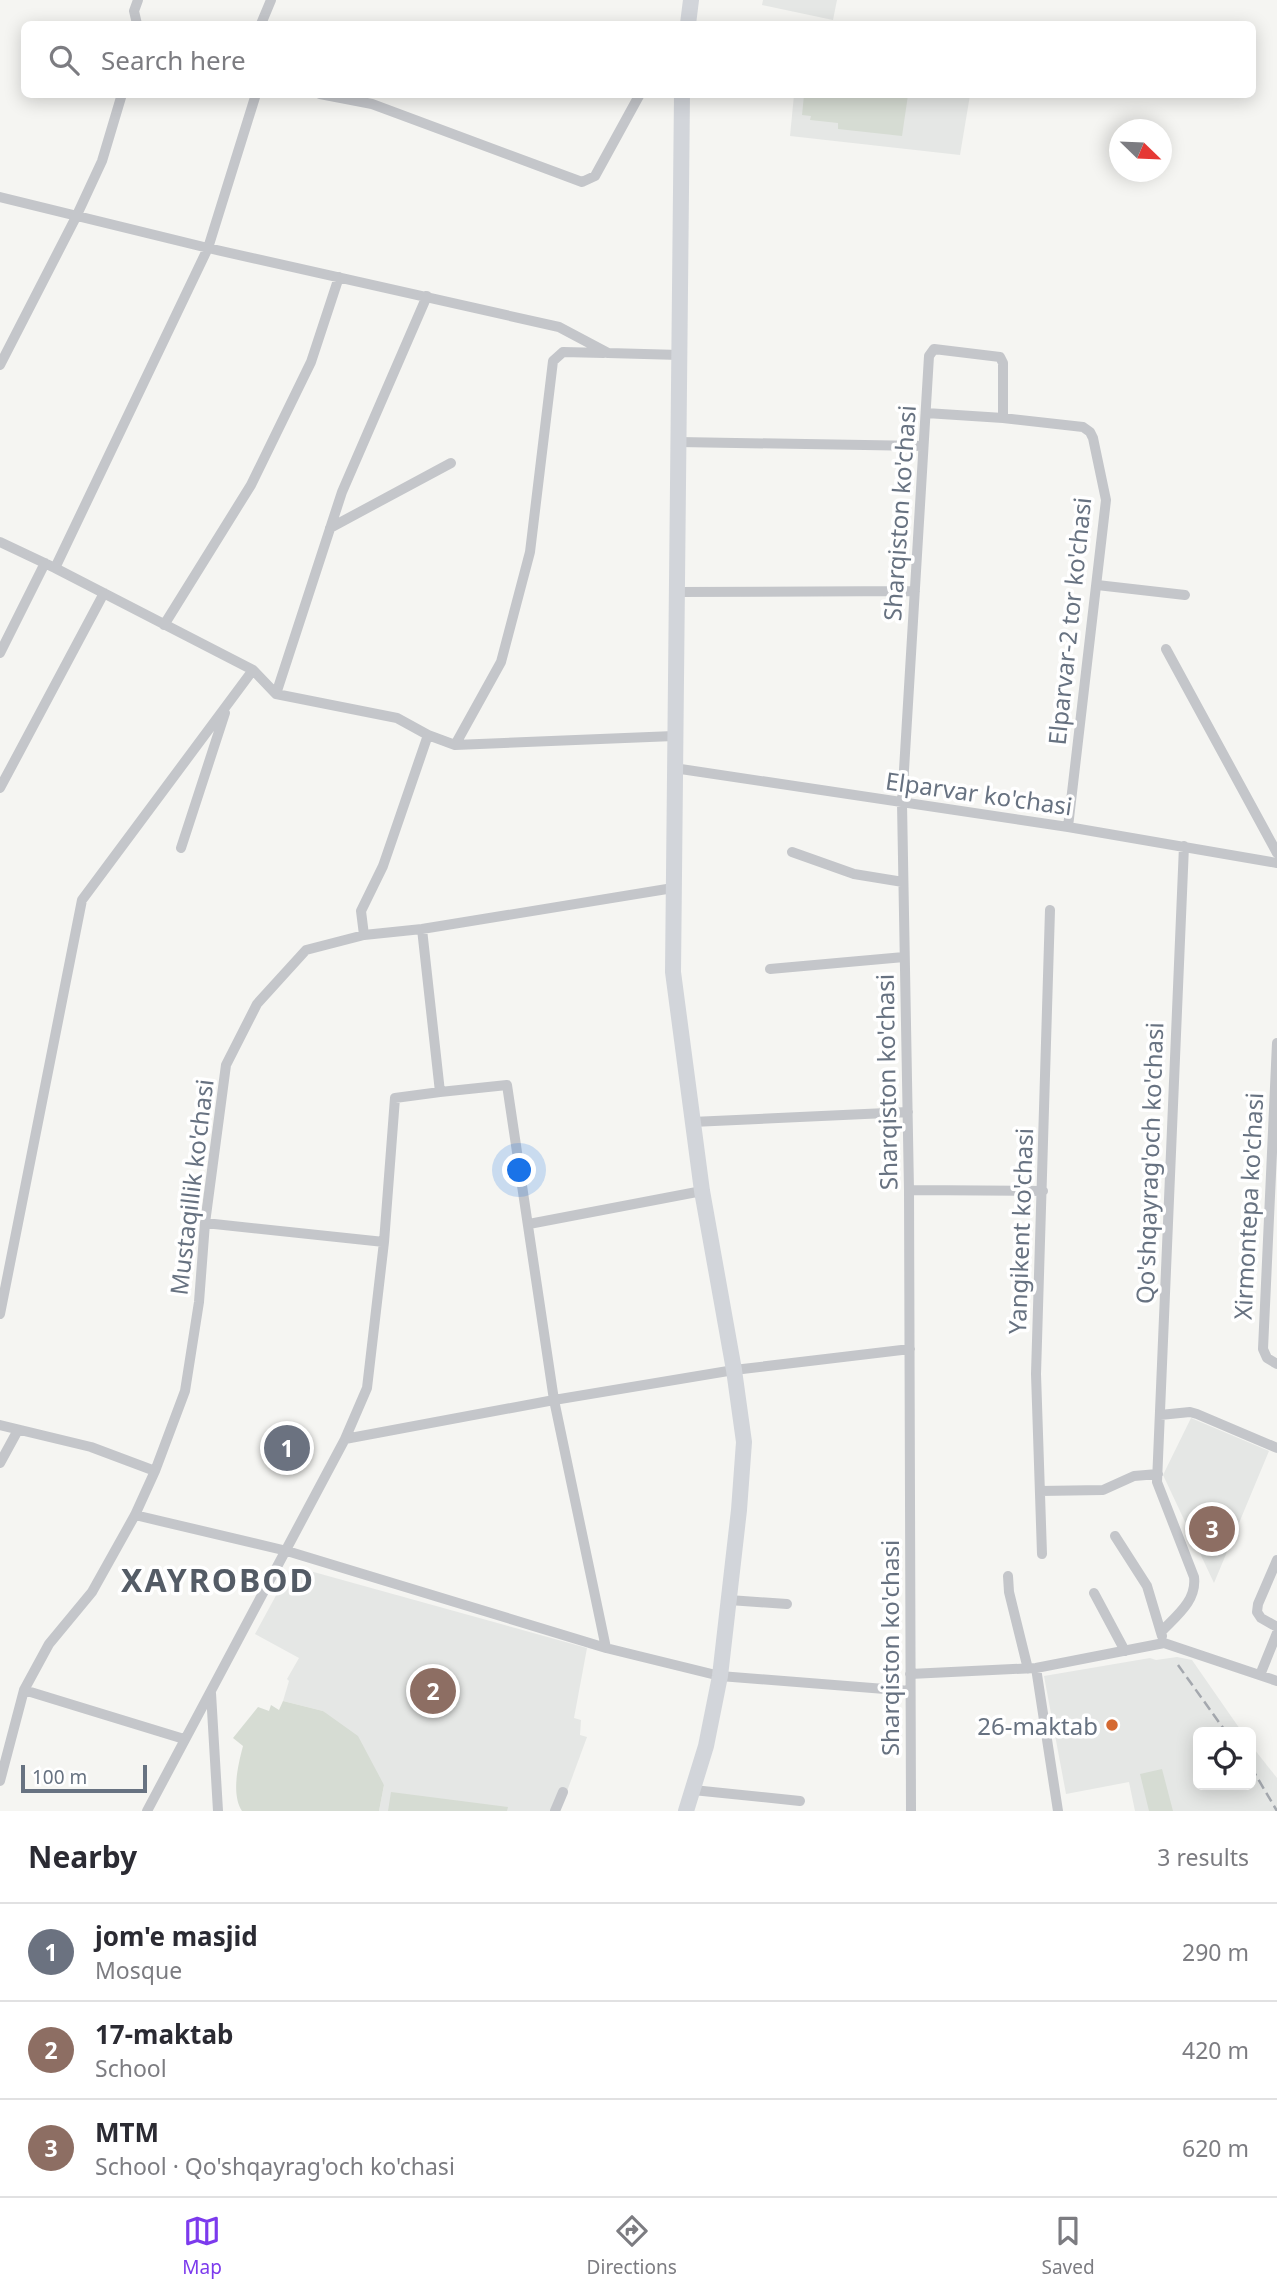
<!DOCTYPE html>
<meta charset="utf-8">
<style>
body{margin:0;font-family:"Noto Sans",sans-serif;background:#f7f7f7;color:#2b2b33}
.controls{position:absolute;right:21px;bottom:21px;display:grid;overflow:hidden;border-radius:10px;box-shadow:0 4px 18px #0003}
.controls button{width:63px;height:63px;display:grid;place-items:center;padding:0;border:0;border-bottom:2px solid #e1e1e2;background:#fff;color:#2b2b33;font:35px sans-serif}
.compass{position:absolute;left:1109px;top:119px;width:63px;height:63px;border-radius:50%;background:#fff;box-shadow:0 4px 18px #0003;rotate:113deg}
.scale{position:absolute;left:21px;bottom:18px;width:126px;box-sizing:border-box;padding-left:7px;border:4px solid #677281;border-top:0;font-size:19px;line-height:24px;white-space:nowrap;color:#677281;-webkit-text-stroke:5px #fff;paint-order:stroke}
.you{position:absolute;left:520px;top:1171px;width:24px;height:24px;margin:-18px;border:5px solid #fff;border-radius:50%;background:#1a73e8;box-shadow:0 0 0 10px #1a73e833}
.badge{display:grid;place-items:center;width:46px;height:46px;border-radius:50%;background:#7c3aed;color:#fff;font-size:23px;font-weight:700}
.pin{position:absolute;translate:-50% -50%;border:4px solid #fff;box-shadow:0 2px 7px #0006}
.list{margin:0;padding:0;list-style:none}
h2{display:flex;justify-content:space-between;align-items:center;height:91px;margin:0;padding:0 28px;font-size:30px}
h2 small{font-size:23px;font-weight:400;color:#7c7c81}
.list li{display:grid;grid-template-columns:46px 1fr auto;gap:21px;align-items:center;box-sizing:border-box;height:98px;padding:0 28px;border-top:2px solid #e1e1e2}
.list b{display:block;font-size:26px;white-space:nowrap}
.list p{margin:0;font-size:23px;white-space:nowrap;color:#7c7c81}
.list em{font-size:23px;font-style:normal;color:#7c7c81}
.icon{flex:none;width:38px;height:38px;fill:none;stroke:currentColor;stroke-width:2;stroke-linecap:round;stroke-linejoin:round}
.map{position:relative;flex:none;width:1277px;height:1811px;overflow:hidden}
.search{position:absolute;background:#fff;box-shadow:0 4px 18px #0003;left:21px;right:21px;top:21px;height:77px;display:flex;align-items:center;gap:18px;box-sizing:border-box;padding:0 24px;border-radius:10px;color:#7c7c81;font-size:26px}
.sheet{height:385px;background:#fff}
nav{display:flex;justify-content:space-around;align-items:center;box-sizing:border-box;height:98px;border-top:2px solid #e1e1e2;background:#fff;font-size:19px;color:#7c7c81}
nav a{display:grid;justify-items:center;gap:4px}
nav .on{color:#7c3aed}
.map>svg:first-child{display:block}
.built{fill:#e5e7e5}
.grass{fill:#d6dcd3}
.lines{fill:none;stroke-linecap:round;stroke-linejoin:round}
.minor{stroke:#c4c6ca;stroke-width:10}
.primary{stroke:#d2d5da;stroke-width:16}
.rail{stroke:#a4a8ae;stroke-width:2.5;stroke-dasharray:10 5;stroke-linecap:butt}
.poi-dot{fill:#d56a32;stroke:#fff;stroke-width:2.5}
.labels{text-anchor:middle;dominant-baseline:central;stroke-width:7;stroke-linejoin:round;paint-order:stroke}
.street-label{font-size:24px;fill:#677281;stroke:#fff}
.poi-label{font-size:24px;fill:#677281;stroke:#fff;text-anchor:end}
.district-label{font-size:32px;font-weight:bold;letter-spacing:2px;fill:#545c66;stroke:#fff}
</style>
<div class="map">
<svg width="1277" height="1811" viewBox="0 0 1277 1811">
<rect width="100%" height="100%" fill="#f5f5f2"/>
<path class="built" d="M763 0H837L833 20 762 5Z
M794 95H970L960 155 790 136Z
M1191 1418 1269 1451 1214 1583 1163 1475Z
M292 1566 587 1648 574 1718 581 1720 580 1735 587 1737 566 1794 552 1811H379L384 1785 323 1711 283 1701 289 1681 287 1679 299 1658 255 1634Z
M1177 1657 1192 1660 1242 1732H1198V1785H1251V1745L1277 1778V1811H1135L1129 1782 1066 1794 1044 1676 1150 1658 1156 1660Z"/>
<path class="grass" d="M804 95H908L902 136 838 129V123L810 120 811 116 802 115Z
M283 1701 323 1711 358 1736 384 1785 379 1811H242C231 1794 238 1765 243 1746L233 1738 258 1707 269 1711 271 1705 279 1710Z
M1162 1769 1173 1811H1149L1140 1774Z
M391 1792 508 1807 507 1811H388Z"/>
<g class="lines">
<path class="minor" d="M137 24 134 11 138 0
M261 24 271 0
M320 94 372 104 582 182 595 176 640 94
M0 197 208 248 559 327 608 353 680 355
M0 365 76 217 102 161 122 94
M926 413 1003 418
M679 442 923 446
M330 528 451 463
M0 542 55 568 253 670 276 694 397 718 428 735 455 745 674 736
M55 568 208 248 256 94
M1097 585 1185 595
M677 592 915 591
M164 625 251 485 311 362 339 277
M1166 649 1277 853
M0 653 45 563
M276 694 342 492 427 296
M455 745 501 662 530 552 553 361 563 352 604 353
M674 768 1068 827 1277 863
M0 788 104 593
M181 848 225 713
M792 852 854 874 903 882
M422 929 440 1092 507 1085 554 1400 734 1370 910 1349
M364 935 361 911 383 866 428 735
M770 969 904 957
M1277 1043 1263 1349 1267 1358 1277 1364
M692 1122 908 1112
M909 1190 1043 1191
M205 1223 384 1242
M529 1224 702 1191
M0 1314 82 900 253 670
M1160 1415 1190 1412 1197 1414 1277 1448
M0 1425 91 1447 155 1471
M345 1439 367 1388 384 1242 395 1098 440 1092
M0 1463 18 1430
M1040 1491 1103 1490 1134 1476 1158 1474
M135 1515 287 1551 606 1648
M1115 1536 1147 1586 1162 1636
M1042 1554 1036 1374 1050 910
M1277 1560 1258 1604 1257 1612 1261 1618 1277 1627
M1008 1576 1009 1592 1028 1669
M1094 1593 1125 1651
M729 1600 787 1604
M1161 1632C1176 1616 1197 1601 1194 1577L1157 1482 1184 846
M1036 1668 1058 1811
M910 1674 1036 1668 1164 1643 1277 1681
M1260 1675 1277 1633
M24 1690 184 1739
M211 1693 218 1811
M0 1781 24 1690 49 1644 92 1592 135 1515 155 1471 185 1391 199 1302 205 1223 226 1065 257 1004 306 950 364 935 422 929 673 888
M693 1790 800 1801
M147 1811 345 1439 554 1400 606 1648 720 1676 910 1691
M555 1811 563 1792
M911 1811 909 1190 902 803 929 356 934 349 1000 357 1003 363V418L1083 427 1090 432 1093 438 1106 500 1068 827"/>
<path class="primary" d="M688 24 691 0
M682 94 673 972 702 1191 734 1370 744 1442 739 1510 720 1676 706 1746 686 1811"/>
<path class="rail" d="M1178 1665 1226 1732
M1251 1767 1277 1811"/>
</g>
<circle class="poi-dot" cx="1112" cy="1725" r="7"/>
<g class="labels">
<g class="street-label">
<text transform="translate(899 513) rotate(-86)">Sharqiston ko'chasi</text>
<text transform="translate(1069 621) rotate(-84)">Elparvar-2 tor ko'chasi</text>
<text transform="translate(979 793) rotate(8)">Elparvar ko'chasi</text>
<text transform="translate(886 1082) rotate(-91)">Sharqiston ko'chasi</text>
<text transform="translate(1149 1163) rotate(-88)">Qo'shqayrag'och ko'chasi</text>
<text transform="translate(191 1187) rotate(-83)">Mustaqillik ko'chasi</text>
<text transform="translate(1248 1206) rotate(-87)">Xirmontepa ko'chasi</text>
<text transform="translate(1020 1231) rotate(-88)">Yangikent ko'chasi</text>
<text transform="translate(889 1648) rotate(-90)">Sharqiston ko'chasi</text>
</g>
<g class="poi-label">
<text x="1098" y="1725">26-maktab</text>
</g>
<g class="district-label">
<text x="218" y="1579">XAYROBOD</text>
</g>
</g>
</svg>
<div class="controls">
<button><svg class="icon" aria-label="locate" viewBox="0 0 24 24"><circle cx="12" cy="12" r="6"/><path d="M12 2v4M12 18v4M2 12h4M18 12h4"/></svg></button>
</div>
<svg class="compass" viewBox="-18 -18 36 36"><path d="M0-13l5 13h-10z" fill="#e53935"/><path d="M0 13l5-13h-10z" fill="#7c7c81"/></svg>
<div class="scale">100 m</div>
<div class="you"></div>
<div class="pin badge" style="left:287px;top:1448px;background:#6b7280">1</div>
<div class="pin badge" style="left:433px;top:1691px;background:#8d6e63">2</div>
<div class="pin badge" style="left:1212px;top:1529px;background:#8d6e63">3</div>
<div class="search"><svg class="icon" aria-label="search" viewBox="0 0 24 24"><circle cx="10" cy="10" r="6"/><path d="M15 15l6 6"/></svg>Search here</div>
</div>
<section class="sheet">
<h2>Nearby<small>3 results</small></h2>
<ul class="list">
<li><span class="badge" style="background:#6b7280">1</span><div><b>jom'e masjid</b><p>Mosque</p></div><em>290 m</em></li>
<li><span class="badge" style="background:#8d6e63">2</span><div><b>17-maktab</b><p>School</p></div><em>420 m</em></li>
<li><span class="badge" style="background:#8d6e63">3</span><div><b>MTM</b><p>School · Qo'shqayrag'och ko'chasi</p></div><em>620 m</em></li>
</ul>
</section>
<nav>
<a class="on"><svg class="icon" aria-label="map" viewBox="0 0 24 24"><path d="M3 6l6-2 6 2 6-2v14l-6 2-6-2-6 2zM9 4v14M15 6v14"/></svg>Map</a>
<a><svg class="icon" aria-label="directions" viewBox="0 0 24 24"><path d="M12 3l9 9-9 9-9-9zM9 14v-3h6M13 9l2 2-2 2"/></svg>Directions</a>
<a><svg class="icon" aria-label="saved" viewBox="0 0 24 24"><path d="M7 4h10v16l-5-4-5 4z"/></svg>Saved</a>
</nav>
